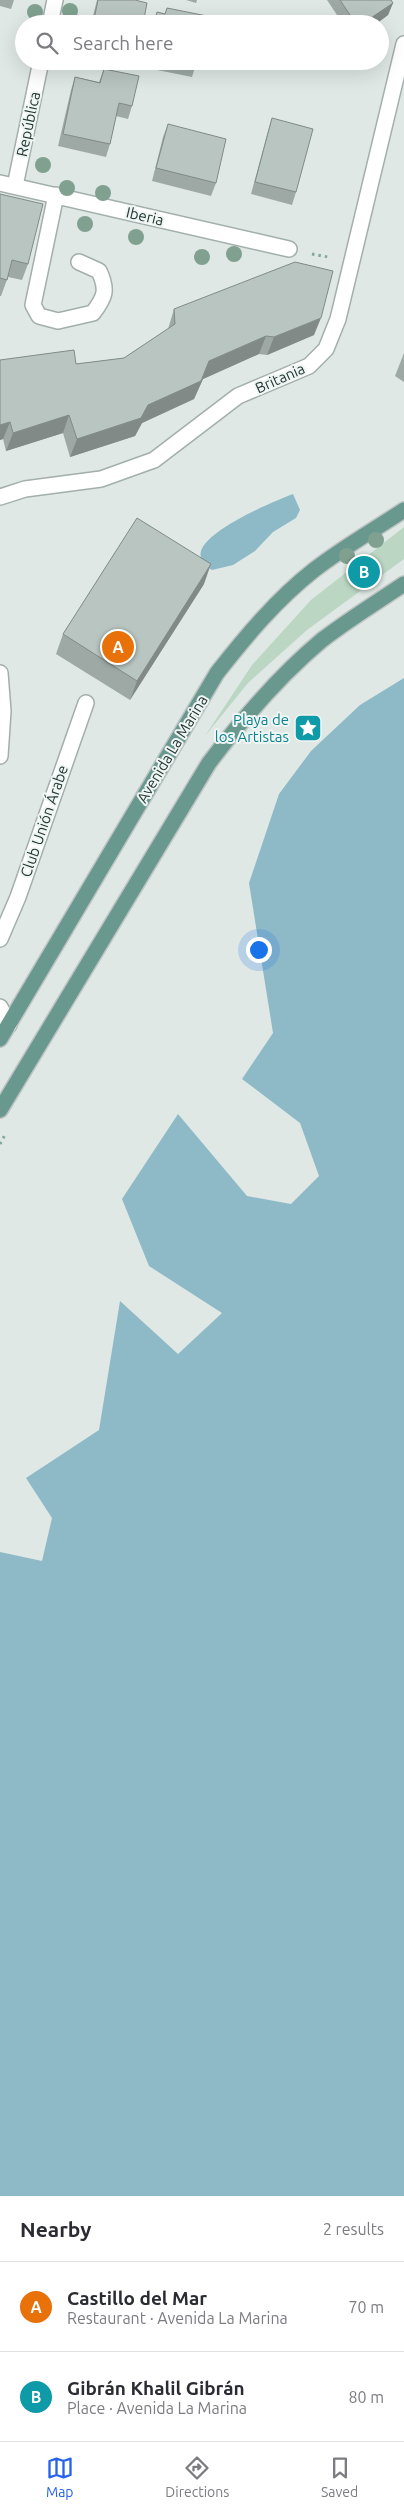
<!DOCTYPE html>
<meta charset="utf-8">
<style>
body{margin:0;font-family:Ubuntu,sans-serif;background:#f2f2f3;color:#2b2b33}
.you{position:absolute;left:258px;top:949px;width:18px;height:18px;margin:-12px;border:4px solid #fff;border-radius:50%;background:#1a73e8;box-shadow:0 0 0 8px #1a73e833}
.badge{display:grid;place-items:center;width:32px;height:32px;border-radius:50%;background:#2563eb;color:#fff;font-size:16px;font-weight:700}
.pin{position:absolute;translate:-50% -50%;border:2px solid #fff;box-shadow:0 1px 5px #0006}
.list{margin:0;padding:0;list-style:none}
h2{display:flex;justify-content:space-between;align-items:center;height:65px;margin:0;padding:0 20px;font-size:21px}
h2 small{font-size:16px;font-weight:400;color:#7c7c81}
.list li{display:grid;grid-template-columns:32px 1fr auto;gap:15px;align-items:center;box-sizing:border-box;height:90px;padding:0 20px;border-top:1px solid #e1e1e2}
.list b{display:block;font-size:19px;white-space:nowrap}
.list p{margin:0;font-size:16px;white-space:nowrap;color:#7c7c81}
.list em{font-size:16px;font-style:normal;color:#7c7c81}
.icon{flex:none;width:28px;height:28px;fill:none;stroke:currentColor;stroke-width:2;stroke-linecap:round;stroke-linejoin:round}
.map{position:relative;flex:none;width:404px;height:2196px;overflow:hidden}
.search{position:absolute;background:#fff;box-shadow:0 5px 20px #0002;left:15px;right:15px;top:15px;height:55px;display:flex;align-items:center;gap:12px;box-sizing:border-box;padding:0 18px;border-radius:28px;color:#7c7c81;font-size:19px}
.sheet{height:245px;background:#fff}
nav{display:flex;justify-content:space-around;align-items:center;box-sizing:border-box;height:70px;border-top:1px solid #e1e1e2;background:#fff;font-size:14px;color:#7c7c81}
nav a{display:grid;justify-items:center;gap:2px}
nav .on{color:#2563eb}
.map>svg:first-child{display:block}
.green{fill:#bbd7c4}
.water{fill:#8ebac7}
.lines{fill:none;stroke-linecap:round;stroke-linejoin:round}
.minor-casing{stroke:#a3afac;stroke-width:18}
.major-casing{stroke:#bdc3c2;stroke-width:18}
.path{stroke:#84a89f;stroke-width:3;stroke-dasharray:2.5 4;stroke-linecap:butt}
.minor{stroke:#fff;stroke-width:15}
.major{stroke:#69988f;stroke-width:15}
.tree{fill:#80a190}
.wall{fill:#9ea9a6}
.shaded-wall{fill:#818a87}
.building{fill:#b8c5c1;stroke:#818a87}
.labels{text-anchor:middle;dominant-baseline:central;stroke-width:4;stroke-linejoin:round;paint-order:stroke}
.street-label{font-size:15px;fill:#223632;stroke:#eff5f3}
.culture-label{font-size:15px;fill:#0d838f;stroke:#eff5f3;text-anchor:end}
</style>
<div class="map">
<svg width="404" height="2196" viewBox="0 0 404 2196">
<rect width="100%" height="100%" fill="#dfe8e5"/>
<path class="green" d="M404 527V559L307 630 248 683 205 736 252 665 311 600Z"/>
<path class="water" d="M293 494 300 510 296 518 273 532 255 551 233 565 212 570 201 563C201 559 200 554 201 551 208 529 272 502 293 494Z
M404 678V2196H0V1552L42 1561 52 1518 26 1478 99 1430 120 1301 178 1354 222 1313 149 1266 122 1199 178 1114 247 1196 291 1204 319 1176 300 1123 242 1079 273 1033 249 883 279 794 311 751 360 705Z"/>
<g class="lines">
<g class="minor-casing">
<path id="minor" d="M50 24 55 0
M0 183 289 249
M15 186 41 61
M56 195 33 305 39 316 58 321 93 313C105 297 108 290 99 271L79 262
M0 497 25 489 101 479 154 460 238 396 309 366 326 349 338 319 404 44
M0 673 3 711 0 756
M0 939 18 897 86 703
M0 1007 9 1025"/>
</g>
<g class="major-casing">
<path id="major" d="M0 1039 217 673C246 636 277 599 314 570 342 548 374 530 404 510
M0 1110 209 763C243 718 279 676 322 640 348 620 377 602 404 584"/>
</g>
<path class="path" d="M312 254 328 257
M0 1144 6 1133"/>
<use href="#minor" class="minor"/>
<use href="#major" class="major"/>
</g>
<g class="tree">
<circle cx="70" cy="11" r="8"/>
<circle cx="35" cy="12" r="8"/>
<circle cx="43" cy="165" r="8"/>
<circle cx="67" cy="188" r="8"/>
<circle cx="103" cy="193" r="8"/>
<circle cx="85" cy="224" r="8"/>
<circle cx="136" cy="237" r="8"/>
<circle cx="234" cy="254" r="8"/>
<circle cx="202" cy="257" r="8"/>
<circle cx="376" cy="540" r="8"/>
<circle cx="347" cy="556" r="8"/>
</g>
<path class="wall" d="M0 0H14L11 9 0 6Z
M97 0H135L143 24H91Z
M186 0H197L196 3Z
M327 0H391L393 3 388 15 376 24H343Z
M154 61H197L192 77 152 69Z
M104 69 132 106 128 119 116 116 110 144 106 157 58 146 71 90 75 77 99 82Z
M272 118 296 192 292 205 251 194 268 131Z
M168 124 216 183 211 196 152 181 163 137Z
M0 194 28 264 22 280 8 277 1 296H0Z
M174 309 314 335 267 355 259 354 203 379 194 399 142 423 135 436 70 457 63 433 6 451 3 439 0 440V360L76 364 124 358 168 329Z
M404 353V382L395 376Z
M204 584 130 700 56 654 63 634Z"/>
<path class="shaded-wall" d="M393 3 388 15 376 24H362Z
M321 318 314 335 267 355 274 337Z
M266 336 259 354 203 379 194 399 142 423 135 436 70 457 77 439 148 405 209 361Z
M69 415 63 433 6 451 13 433Z
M10 422 3 439 0 440V425Z
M211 564 204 584 130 700 137 681Z"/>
<path class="building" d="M98 0H135L147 3 143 24H93Z
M340 0H391L393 3 362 24H356Z
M167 8 207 16 205 24H154L157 12 165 14Z
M181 61H197V65Z
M104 69 139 76 132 106 119 103 110 144 63 134 75 77 100 83Z
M272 118 313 129 296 192 255 182Z
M168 124 226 139 216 183 156 168Z
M0 194 43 204 28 264 12 260 7 280 0 278Z
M295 262 333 271 321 318 274 337 266 336 209 361 201 381 148 405 141 418 77 439 69 415 13 433 10 422 0 425V360L74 350 76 364 124 358 175 324 174 309Z
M137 518 211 564 137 681 63 634Z"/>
<defs>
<g id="sight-square" transform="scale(1.4375)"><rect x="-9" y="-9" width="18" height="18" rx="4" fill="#0f9aa8" stroke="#eff5f3"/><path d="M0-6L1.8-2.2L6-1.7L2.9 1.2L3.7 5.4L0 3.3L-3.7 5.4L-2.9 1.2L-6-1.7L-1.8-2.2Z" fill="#fff"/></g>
</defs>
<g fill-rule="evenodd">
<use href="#sight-square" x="308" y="728"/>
</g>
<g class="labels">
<g class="street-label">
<text transform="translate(28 124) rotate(-78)">República</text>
<text transform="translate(145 216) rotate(13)">Iberia</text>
<text transform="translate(280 378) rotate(-24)">Britania</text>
<text transform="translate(172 749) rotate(-59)">Avenida La Marina</text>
<text transform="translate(44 821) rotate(-71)">Club Unión Árabe</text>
</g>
<g class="culture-label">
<text x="289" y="719">Playa de<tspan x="289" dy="17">los Artistas</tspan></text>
</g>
</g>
</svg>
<div class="you"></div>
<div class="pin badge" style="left:118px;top:647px;background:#e8710a">A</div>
<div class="pin badge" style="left:364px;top:572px;background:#0f9aa8">B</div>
<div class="search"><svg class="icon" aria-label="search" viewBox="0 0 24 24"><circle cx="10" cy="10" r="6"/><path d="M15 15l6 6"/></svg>Search here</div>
</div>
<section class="sheet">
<h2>Nearby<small>2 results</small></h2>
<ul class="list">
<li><span class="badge" style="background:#e8710a">A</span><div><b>Castillo del Mar</b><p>Restaurant · Avenida La Marina</p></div><em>70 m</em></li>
<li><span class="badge" style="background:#0f9aa8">B</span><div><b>Gibrán Khalil Gibrán</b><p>Place · Avenida La Marina</p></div><em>80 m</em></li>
</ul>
</section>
<nav>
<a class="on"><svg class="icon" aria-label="map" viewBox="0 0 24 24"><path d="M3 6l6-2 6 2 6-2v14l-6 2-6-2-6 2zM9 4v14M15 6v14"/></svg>Map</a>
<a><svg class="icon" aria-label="directions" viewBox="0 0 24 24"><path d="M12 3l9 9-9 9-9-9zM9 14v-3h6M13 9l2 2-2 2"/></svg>Directions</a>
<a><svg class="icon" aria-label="saved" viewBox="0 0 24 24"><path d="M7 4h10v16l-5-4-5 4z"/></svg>Saved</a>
</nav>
